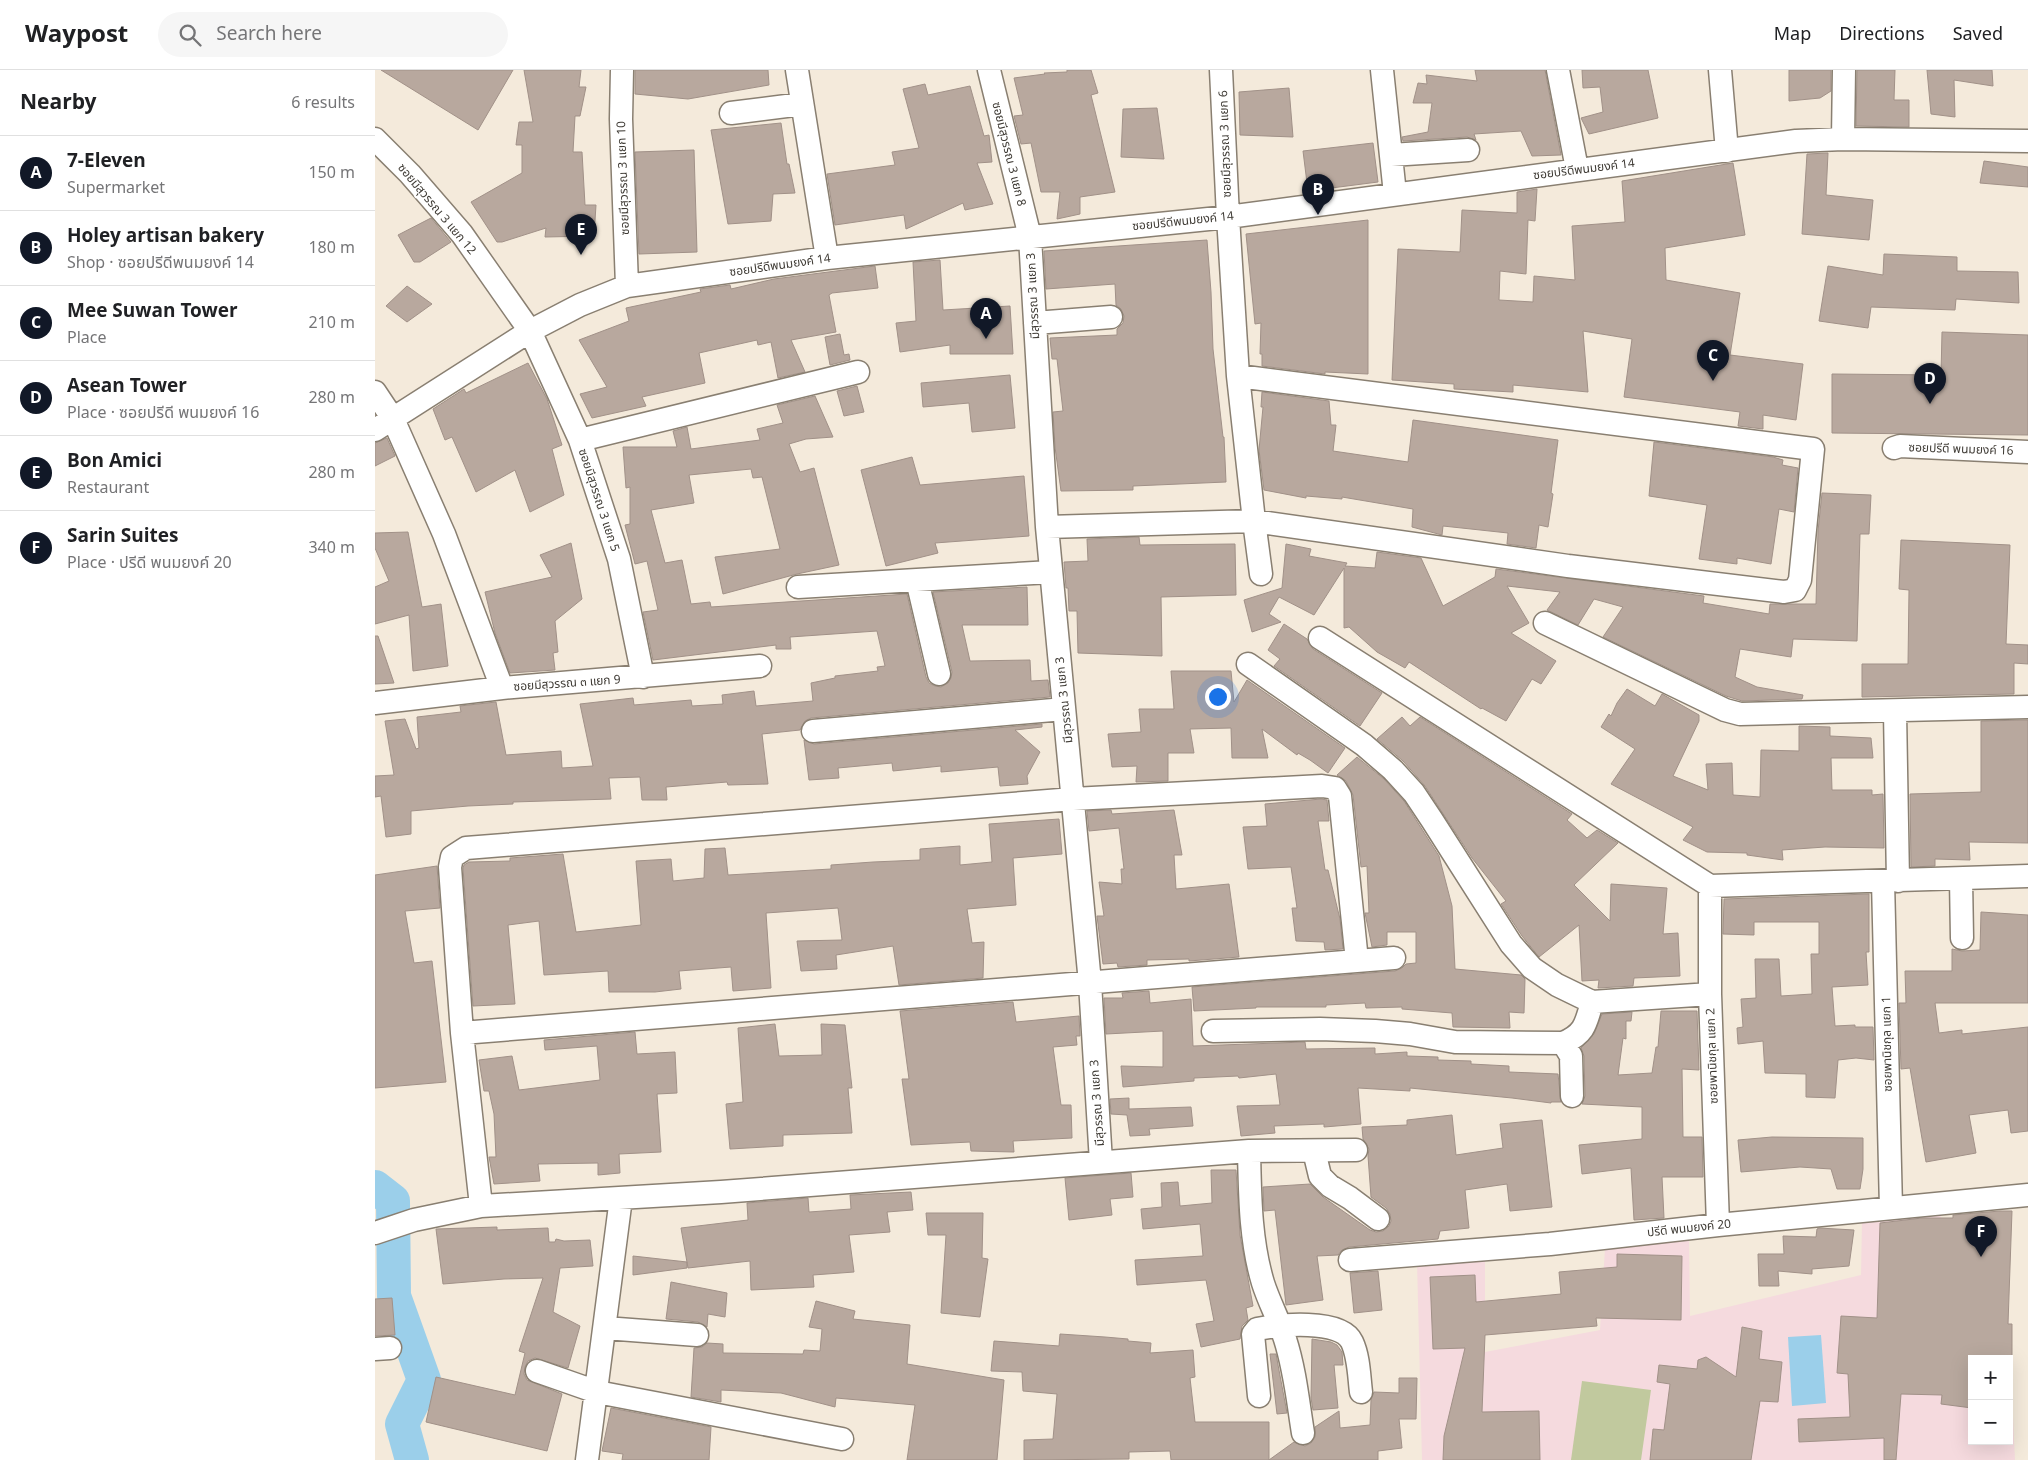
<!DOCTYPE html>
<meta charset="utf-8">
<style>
body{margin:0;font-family:Georgia,"Noto Sans Thai",serif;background:#f6f6f6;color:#202124}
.controls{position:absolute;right:15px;bottom:15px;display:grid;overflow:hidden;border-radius:0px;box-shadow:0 5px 20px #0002}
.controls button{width:45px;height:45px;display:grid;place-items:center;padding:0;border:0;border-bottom:1px solid #e0e0e0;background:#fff;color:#202124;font:25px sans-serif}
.you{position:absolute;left:842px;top:626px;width:18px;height:18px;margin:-12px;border:4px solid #fff;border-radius:50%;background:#1a73e8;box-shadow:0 0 0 8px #1a73e833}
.badge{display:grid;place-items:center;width:32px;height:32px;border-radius:50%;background:#111827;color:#fff;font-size:16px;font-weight:700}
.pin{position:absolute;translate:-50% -41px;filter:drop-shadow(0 1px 2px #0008)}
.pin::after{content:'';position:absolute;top:26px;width:18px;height:15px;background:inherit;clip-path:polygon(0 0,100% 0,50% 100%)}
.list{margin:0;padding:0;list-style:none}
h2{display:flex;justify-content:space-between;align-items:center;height:65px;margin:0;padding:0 20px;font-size:21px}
h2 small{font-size:16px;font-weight:400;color:#757577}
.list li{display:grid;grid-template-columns:32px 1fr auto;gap:15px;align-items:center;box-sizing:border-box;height:75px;padding:0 20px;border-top:1px solid #e0e0e0}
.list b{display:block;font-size:19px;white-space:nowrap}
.list p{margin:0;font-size:16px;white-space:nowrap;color:#757577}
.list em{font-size:16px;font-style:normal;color:#757577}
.icon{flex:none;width:28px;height:28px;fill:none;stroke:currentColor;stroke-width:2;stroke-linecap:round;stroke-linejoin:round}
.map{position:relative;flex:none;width:1653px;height:1390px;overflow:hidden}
header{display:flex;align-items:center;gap:30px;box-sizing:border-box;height:70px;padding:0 25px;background:#fff;border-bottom:1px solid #e0e0e0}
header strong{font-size:24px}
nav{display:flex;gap:28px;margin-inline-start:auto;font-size:18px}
.search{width:350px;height:45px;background:#f6f6f6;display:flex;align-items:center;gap:12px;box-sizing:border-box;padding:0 18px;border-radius:28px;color:#757577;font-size:19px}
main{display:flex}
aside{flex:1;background:#fff}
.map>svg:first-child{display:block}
.education{fill:#f5dade;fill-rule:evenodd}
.green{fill:#c1c99e}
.water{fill:#9bcfea}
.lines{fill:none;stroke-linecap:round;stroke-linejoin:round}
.river{stroke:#9bcfea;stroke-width:34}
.building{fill:#b8a89e;stroke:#a19188}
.minor-casing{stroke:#897f71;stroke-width:25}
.minor{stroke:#fff;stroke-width:22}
.labels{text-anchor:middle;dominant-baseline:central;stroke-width:4.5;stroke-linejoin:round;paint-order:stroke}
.street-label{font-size:12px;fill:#3f3b35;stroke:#fff}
</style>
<header>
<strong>Waypost</strong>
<div class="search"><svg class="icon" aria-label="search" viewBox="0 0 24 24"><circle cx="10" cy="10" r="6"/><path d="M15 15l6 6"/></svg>Search here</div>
<nav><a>Map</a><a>Directions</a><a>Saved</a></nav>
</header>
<main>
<aside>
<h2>Nearby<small>6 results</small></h2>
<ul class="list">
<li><span class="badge">A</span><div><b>7-Eleven</b><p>Supermarket</p></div><em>150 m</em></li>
<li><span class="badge">B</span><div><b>Holey artisan bakery</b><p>Shop · ซอยปรีดีพนมยงค์ 14</p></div><em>180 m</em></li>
<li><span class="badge">C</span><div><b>Mee Suwan Tower</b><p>Place</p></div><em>210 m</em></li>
<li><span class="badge">D</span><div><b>Asean Tower</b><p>Place · ซอยปรีดี พนมยงค์ 16</p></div><em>280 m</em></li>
<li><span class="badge">E</span><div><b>Bon Amici</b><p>Restaurant</p></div><em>280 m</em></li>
<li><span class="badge">F</span><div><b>Sarin Suites</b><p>Place · ปรีดี พนมยงค์ 20</p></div><em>340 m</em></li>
</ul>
</aside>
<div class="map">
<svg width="1653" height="1390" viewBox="0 0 1653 1390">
<rect width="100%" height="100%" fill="#f4eadb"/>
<path class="education" d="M1566 1143 1562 1237 1633 1242 1640 1390H1047L1042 1192 1110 1188V1282L1225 1260 1230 1178 1314 1169 1315 1246 1486 1205 1487 1151ZM1597 1289H1634V1371H1597Z"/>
<path class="green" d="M1207 1311 1276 1320 1266 1390H1196Z"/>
<path class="water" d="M1446 1265 1451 1333 1417 1336 1413 1267Z"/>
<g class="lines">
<path class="river" d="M0 1117 18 1131 19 1226 49 1310 27 1354 37 1390"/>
</g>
<path class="building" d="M6 0H138L103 60Z
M149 0H206L204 17H211L205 46H200L198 82H207L210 135H221L219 166 170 167 171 158 127 172H122L96 132 147 103V75H141L144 52H158Z
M260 0H393L394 15 313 29 260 24Z
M692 0H716L723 23 716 25 740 122 705 127V144L682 149 685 122H666L656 73 646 74 639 46 648 45 639 8 670 4 669 3 692 2Z
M1100 0H1170L1186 85 1157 86 1146 61 1099 64 1101 70 1092 67 1028 71 1027 67 1053 62 1057 33H1038L1043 13 1052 14 1051 5 1102 11Z
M1207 0H1273L1283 48 1214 64 1206 48 1228 42 1225 17 1208 18Z
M1414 0H1456V21L1445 28 1414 31Z
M1482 0H1520L1519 30H1534V57L1481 56Z
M1552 0H1617L1618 16 1579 10 1580 47 1556 44Z
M550 14 553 25 595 16 609 66 614 65 617 92 602 93 618 134 590 140 588 133 531 159 529 145 460 155 452 104 520 95 517 82 544 78 528 19Z
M914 18 918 67 865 65 864 22Z
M782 38 789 89 746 87 748 39Z
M406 53 412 94H414L420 123 398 124 396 151 353 154 336 60Z
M998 73 1003 112 933 121 928 81Z
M319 80 322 182 264 184 260 82Z
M1453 83 1451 125 1498 130 1494 170 1427 164 1432 84Z
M1609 91 1653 97V117L1605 113Z
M1358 93 1370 165 1290 178 1291 210 1365 223 1355 285 1428 294 1421 350 1388 345V359L1363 356 1365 342 1249 327 1257 269 1208 261 1213 322 1138 315V322L1079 319V314L1017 310 1023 179 1085 182 1087 140 1142 143V122L1162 119 1160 151 1153 150 1151 204 1125 201 1124 230 1158 232 1159 206 1200 210 1197 156 1250 152 1247 111Z
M56 148 76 172 45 192H39L23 165Z
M993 150V304L950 302V304L887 296V284H885L886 253 880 254 871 164Z
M832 170 836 222 838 279 848 367H849L851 412 758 416V420L686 421 680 377 678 342 688 341 682 289H677L675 268 742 265V259L748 253 749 246 746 239 741 235 740 214 671 219 669 181Z
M1509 184 1582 187V201L1643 202 1644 233 1581 229 1580 240 1496 237 1493 258 1444 251 1453 196 1508 205Z
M565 190 568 240 635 236 638 284H575V275L525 282 521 253 541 251 538 192Z
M500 196 503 218 457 223 454 225 461 262 416 270 430 302 403 308 396 272 383 275 382 270 324 283 330 313 267 327 271 336 217 348 205 324 232 317 204 270 254 251 251 238 326 222 325 219 355 215 356 219 399 209Z
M32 216 57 234 32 252 11 236Z
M1567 262 1653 265V365L1457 363V304L1566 305Z
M465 264 469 285 474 284 475 290 455 295 450 267Z
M153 293 172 329 187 375 177 379 189 425 155 442 140 400 101 422 77 367 70 370 58 339 89 319 91 323Z
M635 305 640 358 597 362 594 333 548 337 546 313Z
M482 316 489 342 469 346 462 321Z
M887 322 954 331 956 355H961L958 381 1033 392 1038 350 1183 370 1176 423 1178 424 1173 457 1164 455 1161 478 1132 474 1133 463 1068 456 1067 465 1037 457 1038 439 967 427V429L931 426V428L889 420 884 380 888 337H886Z
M440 326 458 367 431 369 414 374 425 402 439 398 464 495 422 504 348 524 340 487 405 479 387 407 378 408 376 399 314 405 319 433 276 440 290 493 307 490 316 534 335 532 336 537 532 524 551 607 554 613 560 616 566 617 573 613 576 608 577 602 558 522 652 517 653 555H587L595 591 655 590 656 611 673 610 675 627 436 648 430 651 425 660 387 664 393 714 353 715 352 712 291 717 292 730H267L265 707 234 708 236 729 138 732V734L93 736 36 741V764L11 767 6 726 0 727V706L19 705 10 651 30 649 41 679 44 678 42 647 86 642 85 636 121 632 131 685 186 681 187 698 218 696 205 634 258 628 259 635 316 630 317 636 348 634 347 625 379 621 381 636 438 631 436 613 460 608V606L503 601 502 597 510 596 502 561 415 567 416 579H401V575L278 590 268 542 283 540 272 491 260 494 250 455 255 454V417L251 418 248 377H302L298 361 312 357 316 379 385 370 382 359 408 353 402 335Z
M12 368 20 386 0 396V373Z
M1279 372 1398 387 1408 390 1407 395 1423 398 1419 442 1404 439 1396 494 1362 488V494L1324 489 1332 435 1274 426Z
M537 387 545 415 649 406 654 466 560 473 563 483 511 496 486 400Z
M1447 423 1496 425 1494 464H1485L1482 571 1418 569 1416 587 1365 579 1360 607 1382 617 1428 625 1427 629 1367 631 1351 626 1228 567 1248 537 1219 529 1203 555 1172 540 1185 522 1132 516 1154 553 1136 563 1181 591 1166 614 1157 609 1131 651 1107 638 1106 639 1034 592 1030 598 1002 582 974 557 969 558V498L939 545 904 527 894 544 906 552 877 562 869 530 907 518 911 474 936 479 934 486 972 493 970 496 1000 498 1002 482 1046 488 1068 536 1120 507 1121 499 1329 526 1328 533 1394 544 1395 534H1441L1443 461Z
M33 462 47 537 66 534 73 596 38 601 34 545 0 554V517L14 511 0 478V463Z
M764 467 765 475 860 474 861 525 786 527 787 586 703 583 702 541H694L693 518H691L689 492 713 491 712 469Z
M1526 470 1635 475 1631 574 1653 575V594L1639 593V624L1487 627V594H1533L1534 520 1524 519Z
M196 473 207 529 180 551 183 582 178 583 180 600 135 603 120 563 110 522 177 507 165 485Z
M909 554 932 569 938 579 1007 623 985 656 899 596 905 589 893 580Z
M0 566H3L19 613 0 614Z
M796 601H856L859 632 872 610 970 678 953 703 935 690 923 683 922 685 887 659 893 688H857L856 658 815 659 819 683H793V711L761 712 762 696 737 697 733 664 766 662 764 639H799Z
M1252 619 1280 636 1287 624 1324 645V651L1298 706 1333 720 1331 694 1357 693 1358 725 1385 727 1386 680 1424 681V656L1455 657V666L1496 668 1498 688H1456L1457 720H1497V725L1508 724 1509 778 1450 777 1407 780 1408 790 1372 785V783L1332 782 1308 770 1318 757 1236 714 1260 679 1226 657 1234 644 1236 646 1242 633Z
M1027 647 1035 656 1045 647 1197 744 1192 750 1212 768 1222 760 1243 773 1199 815 1235 851 1236 814 1292 818 1288 864 1303 863 1305 906 1259 908 1258 916 1223 918 1224 910 1207 911 1204 855 1164 887 1147 866 1126 834 1131 831 1097 788 1050 716 1028 691 1002 669Z
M1653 650V773L1594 772 1595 790 1560 789V796L1536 797 1535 724 1606 722V651Z
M667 654V657L640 660 665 682 652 706 653 714 625 716 623 697 566 702V696L518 701 517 693 463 698 464 708 434 710 429 670 439 674Z
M982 687 1009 709 1029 731 1064 786 1077 836 1080 899 1146 905 1150 909 1149 943 1134 942 1135 958 1078 957 1077 943 1027 939V937L991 938 990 933 951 935V937H881V938L819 941 817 917 1020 901 1027 898 1031 894 1041 893V862H1012V875L997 877 990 843H994L992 796 986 797 978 725 971 711 962 705Z
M946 729 952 730 954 751H943L950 800H953L965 849 968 879 950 880 949 872 921 871 917 838H922L916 797 873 799 868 757 892 756 890 734Z
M736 740 737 744 799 740 807 785H799L801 819 854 814 864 887 814 891V889L772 890V895L743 897 742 893 728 894 722 846H729L724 812 747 814 746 799H749L744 758 714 761 712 741Z
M684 749 687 784 638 788 641 835 592 839 597 873 609 872 608 908 524 915 518 876 461 885 462 899 426 901 422 871 467 870 463 838 391 843 396 918 358 921 356 897 304 901 306 919 280 922H234L233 901 169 905 164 851 133 855 140 934 98 936 88 798 89 795 94 792 135 791V788L188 784 201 862 266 855 261 791 296 789 298 811 329 808 330 779 350 778 353 805 456 799V795L498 792 545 790V779L585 776V795L617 792 614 754Z
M62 796 65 838 30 841 39 893 57 891 71 1012 0 1018V805Z
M1494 824V882H1491L1493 915 1457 917 1460 956 1480 955V957H1498L1499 990 1481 988 1463 990 1460 1028 1431 1027V1004L1390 1003 1388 971 1363 974 1362 958 1368 957 1366 929 1381 928 1380 889H1404L1406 926 1437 924 1436 884H1444V852H1379V865L1348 864 1349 829Z
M1606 842 1653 845V933H1560L1564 963 1587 960V964L1653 957V1061L1636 1063 1633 1040 1594 1045 1601 1083 1551 1092 1535 998 1526 999 1524 933H1531L1530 901H1577V879L1587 881 1605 880Z
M774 921 775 933 816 929 818 976 930 972 931 979 1000 978V984L1032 982V986L1063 987V990L1096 991V994L1134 996V1002L1183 1004 1186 1032H1176V1033L1137 1028 1035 1018V1021L983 1018 986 1054 949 1057V1054L899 1056 900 1063 866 1066 862 1036 905 1035 901 1004 864 1008 863 1006 819 1008V1011L748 1017 746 996 788 997V961L731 964 729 928H748L747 923Z
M638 932 641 952 704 946 705 966H701L702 975 678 977 686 1035H696L697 1068 638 1071 639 1082 596 1081 595 1072 536 1075 527 1009H534L525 941Z
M1286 941H1322L1324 1000 1307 999 1308 1067H1327L1328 1107H1287L1289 1148 1259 1150 1256 1098 1207 1104 1204 1075 1267 1069V1037L1207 1034 1210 1026 1209 986 1206 978 1219 964 1227 944 1257 942 1256 951H1251V969L1248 968 1243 1005 1277 1003 1281 977H1283Z
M400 954 404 986 447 985 446 954 470 955 477 1018H473L477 1063 408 1065V1076L355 1079 351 1034 368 1032 363 958Z
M260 962 262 984 300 982 302 1023 282 1024 286 1082 244 1084 245 1103 223 1105V1093L163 1094 165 1111 119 1114 114 1087H121L119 1044 114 1021H109L104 990 137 986 144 1020 225 1010 222 976 170 980 169 970Z
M754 1028V1039L816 1037 818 1056 774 1059 775 1065 755 1066 752 1045 736 1044 735 1029Z
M1077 1045 1081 1085 1128 1078 1125 1054 1167 1050 1177 1137 1135 1141 1132 1114 1090 1120 1094 1158 1065 1161 1063 1169 974 1177 967 1180 963 1185 942 1186 948 1230 911 1235 900 1140 889 1141 888 1117 935 1114 948 1127 995 1160 1001 1162 1008 1161 1014 1156 1016 1151 1015 1144 1011 1138 996 1127 993 1086 994 1079 988 1069 987 1057 1032 1055V1050Z
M1397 1067 1488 1068V1099L1485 1119H1462L1456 1099 1425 1097 1366 1102 1363 1070Z
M836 1100H861L865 1165 878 1236 871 1238 873 1250 867 1256 865 1269 826 1277 821 1254 839 1251 831 1210 762 1215 760 1190 828 1186 825 1154 768 1159 766 1139 787 1137 786 1113 803 1112 805 1136 837 1133Z
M756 1103 758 1127 735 1129 737 1145 694 1150 690 1108Z
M536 1122 538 1140 512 1142 515 1162 474 1165 479 1202 438 1205 439 1217 376 1220 375 1191 313 1198 306 1158 373 1150 372 1133 433 1128 434 1142 476 1139 475 1125Z
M1625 1141H1637L1633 1254H1637V1289H1597L1595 1323H1597V1338L1566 1334 1567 1325 1526 1324 1521 1390H1509V1368L1424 1372 1423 1349 1475 1347 1473 1304 1462 1303 1466 1246 1502 1248 1505 1153 1547 1148H1578V1145Z
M551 1143H608L607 1188 613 1189 605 1247 566 1243 571 1165H553Z
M122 1157V1160L173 1158 174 1172H180L181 1169 189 1171 215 1170 218 1196 185 1198 178 1242 205 1256 193 1298 160 1288 153 1291 150 1297 149 1304 152 1310 187 1324 172 1381 51 1352 61 1307 140 1325 150 1283 144 1281 168 1208 129 1209 68 1214 61 1159Z
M1444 1158 1479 1160 1474 1196 1437 1199V1204L1403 1201 1404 1216H1384L1383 1184H1409L1408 1166 1441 1167 1442 1159Z
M1242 1184 1307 1186 1306 1250 1221 1248 1222 1256 1110 1265 1107 1342 1164 1341 1165 1390H1068L1069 1366 1090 1278 1058 1279 1055 1207 1100 1205 1101 1232 1186 1224 1184 1202 1242 1197Z
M258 1186 312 1192V1198L258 1205Z
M1003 1201 1007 1240 979 1243 975 1203Z
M296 1212 352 1223 350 1247 333 1244 332 1257 323 1252 291 1249Z
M17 1228 20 1265 0 1266V1229Z
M441 1231 480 1241 478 1249 535 1255 532 1294 629 1310 622 1390H532L540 1335 461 1328 460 1337 406 1323 346 1320V1332L316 1327 319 1278 327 1277 332 1273 348 1274V1283L428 1284 429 1280 445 1281 447 1259 434 1257Z
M1367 1257 1387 1261 1384 1289 1407 1292 1403 1332 1385 1331 1376 1390H1275L1278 1359 1289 1360 1295 1314 1282 1312 1284 1295 1322 1299 1323 1290 1331 1287 1361 1307Z
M685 1264 730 1267 753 1269V1271L776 1273 775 1283 818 1280 820 1307 815 1308 820 1352H894V1390L919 1372 930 1376 936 1373 940 1367V1357L964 1341 965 1358 995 1355 996 1330 999 1322 1024 1323V1308H1042L1041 1349H1024L1027 1378 1003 1381V1390H796L795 1381 754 1382V1389L649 1390V1370L678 1369 682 1324 648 1321 647 1302 616 1301 619 1271 684 1276Z
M937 1269 956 1272 962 1275 967 1282 968 1295H959L963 1338 938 1340 936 1328Z
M895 1284H901L912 1343 902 1344Z
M236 1338 336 1357 334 1390H247L248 1384 227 1381Z"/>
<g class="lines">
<g class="minor-casing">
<path id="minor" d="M247 0 246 49 252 216
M422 0 452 188
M614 0 655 167 672 457 715 913 726 1092
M846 0 853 147 863 306 879 451 1193 496 1409 522 1420 520 1425 510 1438 379 863 306
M1007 0 1020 124
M1183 0 1202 99
M1345 0 1352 81
M356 43 427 34
M0 69 35 104 87 164 155 261 205 370 244 489 268 607
M1468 69 1469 0
M1016 85 1093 80
M660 253 736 247
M0 322 18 349 69 464 127 618
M0 360 155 261 205 235 252 216 452 188 853 147 1421 71 1468 69 1653 71
M205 370 483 302
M1519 378 1525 376 1653 382
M672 457 879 451 886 504
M542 510 564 604
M423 517 676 502
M1170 553 1350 640 1365 644 1653 637
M945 568 1335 816 1653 806
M873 594 989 675 1018 700 1039 723 1057 750 1136 874 1157 898 1182 915 1217 932 1335 924
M0 633 127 618 385 596
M1520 642 1523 811
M438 661 689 639
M1586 809 1587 868
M1508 811 1516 1138
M1335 816V924L1343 1155
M838 961 945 959 1000 961 1035 964 1080 972 1188 973C1210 964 1211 953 1217 932
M87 963 1019 888
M1188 973 1196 986 1197 1026
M874 1081C875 1124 875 1170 888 1213 894 1232 904 1250 910 1269 920 1300 923 1332 928 1363
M939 1081 945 1106 955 1116 975 1128 1003 1149
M106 1136 87 963 75 797 77 787 91 778 698 729 947 716 960 718 965 726 982 891
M0 1163 39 1150 106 1136 346 1122 874 1081 981 1080
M975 1190 1175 1174 1343 1155 1653 1125
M230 1258 322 1265
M0 1279 15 1278
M162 1301 222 1322 467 1369
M884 1326 878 1264 882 1259C903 1255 966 1248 977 1272 984 1287 984 1306 986 1322
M212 1390 246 1128"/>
</g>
<use href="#minor" class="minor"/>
</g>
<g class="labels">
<g class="street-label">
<text transform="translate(850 74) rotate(-92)">ซอยมีสุวรรณ 3 แยก 6</text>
<text transform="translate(634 84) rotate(76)">ซอยมีสุวรรณ 3 แยก 8</text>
<text transform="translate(1209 99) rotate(-7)">ซอยปรีดีพนมยงค์ 14</text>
<text transform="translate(248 108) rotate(-92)">ซอยมีสุวรรณ 3 แยก 10</text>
<text transform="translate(62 139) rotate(50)">ซอยมีสุวรรณ 3 แยก 12</text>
<text transform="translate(808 151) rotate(-6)">ซอยปรีดีพนมยงค์ 14</text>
<text transform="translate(405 195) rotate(-8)">ซอยปรีดีพนมยงค์ 14</text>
<text transform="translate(658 226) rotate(-93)">มีสุวรรณ 3 แยก 3</text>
<text transform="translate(1586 379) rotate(2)">ซอยปรีดี พนมยงค์ 16</text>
<text transform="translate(224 430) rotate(72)">ซอยมีสุวรรณ 3 แยก 5</text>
<text transform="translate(192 613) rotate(-4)">ซอยมีสุวรรณ ๓ แยก 9</text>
<text transform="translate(689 630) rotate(-96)">มีสุวรรณ 3 แยก 3</text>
<text transform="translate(1512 974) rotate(-91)">ซอยพานิชกุล แยก 1</text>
<text transform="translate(1337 986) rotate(-92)">ซอยพานิชกุล แยก 2</text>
<text transform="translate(722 1033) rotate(-94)">มีสุวรรณ 3 แยก 3</text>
<text transform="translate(1314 1158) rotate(-6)">ปรีดี พนมยงค์ 20</text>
</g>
</g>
</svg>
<div class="controls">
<button>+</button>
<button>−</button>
</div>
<div class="you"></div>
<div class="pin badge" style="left:611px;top:269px">A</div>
<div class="pin badge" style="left:943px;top:145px">B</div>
<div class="pin badge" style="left:1338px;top:311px">C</div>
<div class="pin badge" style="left:1555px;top:334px">D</div>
<div class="pin badge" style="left:206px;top:185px">E</div>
<div class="pin badge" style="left:1606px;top:1187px">F</div>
</div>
</main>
